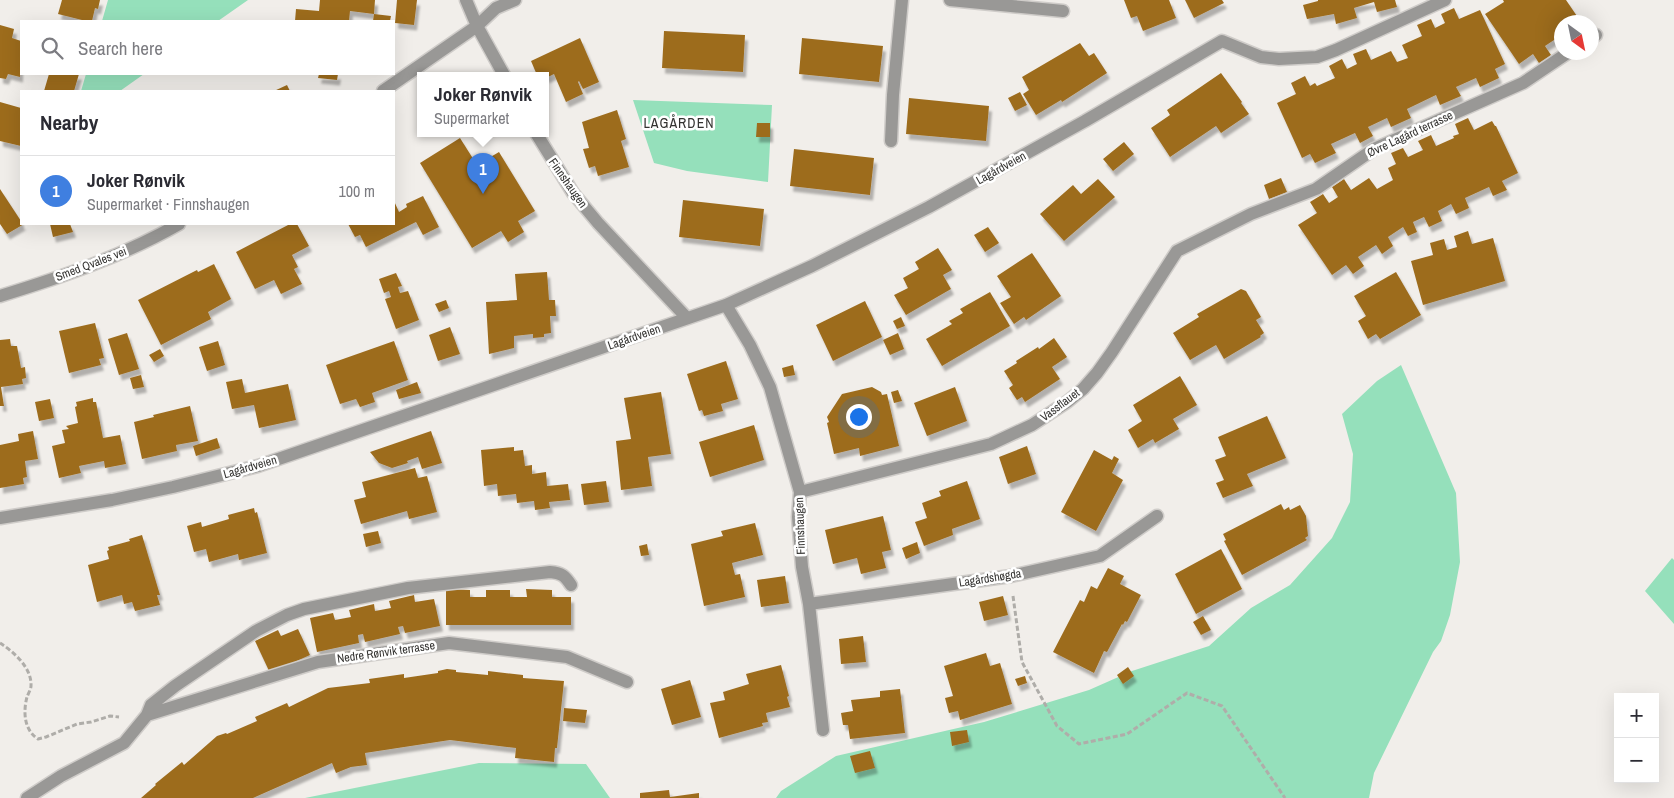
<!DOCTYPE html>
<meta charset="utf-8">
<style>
body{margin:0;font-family:"Archivo Narrow",sans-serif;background:#f2f2f3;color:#2b2b33}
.controls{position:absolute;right:15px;bottom:15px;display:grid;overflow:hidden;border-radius:0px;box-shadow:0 5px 20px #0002}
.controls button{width:45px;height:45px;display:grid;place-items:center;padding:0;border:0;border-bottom:1px solid #e1e1e2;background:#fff;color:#2b2b33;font:25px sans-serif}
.compass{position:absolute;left:1554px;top:15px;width:45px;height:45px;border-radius:50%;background:#fff;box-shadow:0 5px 20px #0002;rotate:147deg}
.you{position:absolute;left:858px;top:416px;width:18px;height:18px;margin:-12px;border:4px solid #fff;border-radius:50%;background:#1a73e8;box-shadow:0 0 0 8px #1a73e833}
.badge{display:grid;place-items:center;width:32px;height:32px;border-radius:50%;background:#7c3aed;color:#fff;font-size:16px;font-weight:700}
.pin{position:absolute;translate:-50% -41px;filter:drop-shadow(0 1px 2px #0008)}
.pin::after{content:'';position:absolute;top:26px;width:18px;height:15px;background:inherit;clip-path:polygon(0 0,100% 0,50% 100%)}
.popup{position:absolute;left:417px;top:72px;width:132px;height:65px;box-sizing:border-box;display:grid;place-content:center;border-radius:0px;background:#fff;filter:drop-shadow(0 1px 4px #0005);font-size:16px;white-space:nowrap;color:#7c7c81}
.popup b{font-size:19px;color:#2b2b33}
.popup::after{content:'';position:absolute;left:50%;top:100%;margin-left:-10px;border:10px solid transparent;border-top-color:#fff}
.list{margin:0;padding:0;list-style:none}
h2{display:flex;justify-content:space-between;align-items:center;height:65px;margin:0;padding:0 20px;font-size:21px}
h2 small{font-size:16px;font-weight:400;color:#7c7c81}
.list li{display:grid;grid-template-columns:32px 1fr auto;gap:15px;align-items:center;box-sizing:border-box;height:70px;padding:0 20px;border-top:1px solid #e1e1e2}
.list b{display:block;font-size:19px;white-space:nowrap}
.list p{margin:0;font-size:16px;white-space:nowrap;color:#7c7c81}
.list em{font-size:16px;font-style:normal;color:#7c7c81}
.icon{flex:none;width:28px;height:28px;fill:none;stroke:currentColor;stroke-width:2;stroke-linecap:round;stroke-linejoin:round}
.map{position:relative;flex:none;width:1674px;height:798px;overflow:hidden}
.search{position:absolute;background:#fff;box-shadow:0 5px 20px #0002;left:20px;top:20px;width:375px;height:55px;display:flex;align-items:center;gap:12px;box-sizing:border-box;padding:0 18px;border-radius:0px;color:#7c7c81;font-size:19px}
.panel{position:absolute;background:#fff;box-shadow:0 5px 20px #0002;left:20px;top:90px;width:375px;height:135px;border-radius:0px}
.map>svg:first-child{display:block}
.green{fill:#95e0bb}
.building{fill:#9d6c1f;filter:url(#shadow)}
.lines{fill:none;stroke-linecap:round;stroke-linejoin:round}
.minor-casing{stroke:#cfccc9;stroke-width:15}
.path{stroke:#afada9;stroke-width:3;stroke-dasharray:5 2.5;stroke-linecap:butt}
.minor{stroke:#999896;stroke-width:12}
.labels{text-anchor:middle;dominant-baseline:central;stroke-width:5;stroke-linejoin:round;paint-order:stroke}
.street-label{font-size:12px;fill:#343331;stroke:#fff}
.neighbourhood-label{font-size:14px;letter-spacing:1px;fill:#343331;stroke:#fff}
</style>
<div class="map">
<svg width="1674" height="798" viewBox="0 0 1674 798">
<defs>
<filter id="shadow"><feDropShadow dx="3" dy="5.5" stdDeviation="1" flood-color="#0004"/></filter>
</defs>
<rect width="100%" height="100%" fill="#f1eeea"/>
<path class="green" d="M108 0H248L218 21H102Z
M86 74H144L120 91H81Z
M633 100 772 105 768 182 687 171 654 163Z
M1401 365 1456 493 1460 562 1450 615 1441 641 1433 652 1374 773 1369 798H776L781 791 836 756 984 722 1089 690 1132 671 1209 646 1251 608 1290 585 1332 538 1350 502 1353 454 1342 414 1377 381Z
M1672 558 1674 560V624L1645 591Z
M479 763 586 764 610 798H305Z"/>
<path class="building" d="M62 0H100L98 9 95 8 92 21H86L58 14Z
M320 0H375L374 14 391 16 390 21H373L374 14 350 11 349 21H295L296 9 319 11Z
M397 0H417L414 25 395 23Z
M1124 0H1169L1176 18 1143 31 1137 16 1131 18Z
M1185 0H1222L1224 3 1194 18Z
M1318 0H1395L1397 7 1377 12 1374 2 1354 8 1357 18 1336 24 1334 14 1307 19 1303 5 1318 1Z
M1503 0H1566L1581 22H1562V44L1557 38 1545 46 1551 55 1539 63 1533 54 1519 64 1485 14 1504 2Z
M1454 8 1459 19 1480 10 1505 64 1495 69 1499 78 1480 87 1476 78 1456 87 1461 96 1440 105 1436 95 1407 109 1411 118 1391 127 1387 118 1368 127 1373 136 1360 143 1355 133 1331 144 1336 153 1315 163 1310 154 1302 158 1277 103 1296 94 1291 83 1305 76 1310 86 1315 83 1317 86 1335 78 1329 66 1342 59 1347 69 1357 64 1353 54 1366 49 1371 60 1391 51 1397 62 1408 58 1402 45 1422 36 1417 25 1431 19 1435 28 1445 23 1441 14Z
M0 25 14 29 12 38 21 41 20 77 8 74 6 79 0 78Z
M664 31 745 35 743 72 662 68Z
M580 38 599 82 583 89 579 81 578 82 583 94 566 102 554 74 546 78V75H537L531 61Z
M802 38 883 46 879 82 799 74Z
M1080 43 1089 56 1094 53 1107 73 1062 102 1061 100 1036 115 1023 94 1029 90 1022 77Z
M1221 73 1242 102 1241 103 1249 114 1221 133 1216 126 1170 157 1151 128 1170 115 1167 110Z
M49 74H79L74 91H44Z
M319 74H338L337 80 318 78Z
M287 85 290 91H274Z
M1020 92 1027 105 1015 111 1008 98Z
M909 98 989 106 986 141 906 134Z
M0 102 21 108V146L0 141Z
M617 110 626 139 621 141 629 167 598 176 595 166 589 168 583 149 589 148 582 122Z
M1468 118 1474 130 1492 121 1495 126H1496L1518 173 1502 181 1507 190 1493 196 1489 187 1465 198 1469 208 1456 214 1451 204 1438 211 1442 221 1429 227 1424 217 1413 222 1417 232 1408 236 1403 227 1388 237 1393 246 1382 254 1376 245 1358 257 1364 266 1353 274 1346 265 1332 275 1298 225 1317 213 1310 202 1323 194 1329 203 1338 197 1332 187 1344 179 1351 190 1369 178 1377 189 1393 180 1388 168 1396 164 1391 153 1403 148 1408 157 1423 150 1418 141 1431 135 1436 146 1454 138 1453 136 1459 134 1455 124Z
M757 123H770V137H756Z
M460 138 477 165 499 152 535 211 518 221 524 232 508 242 501 231 472 248 420 163Z
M1124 142 1134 154 1113 171 1103 159Z
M794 149 874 158 870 195 790 186Z
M1281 178 1287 192 1269 199 1264 185Z
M1098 179 1115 197 1064 241 1040 214 1073 185 1081 194Z
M0 189 21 221V224H24L7 234 0 224Z
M423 196 439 227 423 235 416 222 366 247 360 235 355 237 348 224H394V201L399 212 407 207 406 204Z
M683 200 764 209 760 246 679 237Z
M50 224H70L73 232 53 237Z
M290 224H297L309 246 292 255 298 267 294 269 302 284 281 294 274 280 255 289 236 252Z
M988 227 999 243 985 252 974 235Z
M1468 231 1472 244 1493 238 1505 281 1423 305 1411 261 1433 255 1430 243 1444 239 1447 250 1457 247 1454 236Z
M938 248 952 270 943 275 951 289 906 315 894 295 908 288 903 278 919 269 915 262Z
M1032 253 1061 296 1026 320 1024 317 1014 324 1000 303 1011 297 997 276Z
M214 264 231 299 208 312 211 319 161 345 138 300 197 270 198 272Z
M547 272 549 300H555L556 316H550L551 333 544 334V337L533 338V334L514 336V348L489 354 486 302 517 300 515 274Z
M1396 272 1421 315 1380 339 1376 334 1368 339 1358 321 1366 316 1354 296Z
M396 273 402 286 398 287 400 293 408 291 419 320 396 329 385 299 391 297 389 291 384 293 379 279Z
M1241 289 1246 291 1261 317 1256 320 1264 333 1260 336 1261 337 1224 359 1216 345 1190 360 1173 333 1199 317 1197 314Z
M990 292 1010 326 942 366 926 339 952 324 949 321 963 313 960 309Z
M446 300 449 308 439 312 435 304Z
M865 301 882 337 833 361 816 325Z
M901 317 905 326 897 329 893 321Z
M95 323 104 358 99 359 101 365 69 373 59 331Z
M450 327 460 354 438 361 429 335Z
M127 333 139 369 119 375 108 339Z
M898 333 904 349 890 355 883 340Z
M1054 338 1067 357 1052 367 1060 379 1025 402 1022 397 1017 400 1009 388 1013 385 1004 371 1017 363 1016 361 1038 347 1039 349Z
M10 339 11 346H17L21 368 25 367 26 378 22 379 23 384 1 387 4 406H0V340Z
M218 341 225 365 207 371 199 347Z
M394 341 408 380 372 393 375 402 360 407 356 399 340 404 326 365Z
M160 349 164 356 154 362 149 355Z
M726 361 738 399 721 404 723 411 704 416 702 410 699 411 687 374Z
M793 365 795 375 784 377 782 368Z
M141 375 144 387 133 389 130 378Z
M1180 376 1197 405 1173 419 1179 429 1155 443 1153 439 1138 448 1128 430 1142 421 1133 405Z
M242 379 245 393 288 384 296 420 259 428 254 405 232 409 226 382Z
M417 382 421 393 399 399 396 390Z
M872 387 881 392 882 395 887 394 899 446 860 456 859 448 834 454 827 423 829 422 827 417 842 394Z
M955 387 967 421 927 436 914 403Z
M898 390 902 401 894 403 891 392Z
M661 392 671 454 648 457 652 486 621 490 616 441 631 439 624 398Z
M93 398V402H96L103 438 120 435 126 464 105 468 104 461 79 466 81 473 59 478 52 446 65 443 62 430 69 429 66 426 78 423 75 407 77 406 76 402Z
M50 399 54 418 39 421 35 402Z
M190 406 198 441 176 445 177 451 142 459 134 422 154 417 153 415Z
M1267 416 1286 458 1247 474 1253 486 1223 498 1216 483 1224 480 1215 460 1226 456 1218 437Z
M754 425 764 460 710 477 699 442Z
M33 431 38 459 25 461 27 477 23 478 24 484 0 488V445L19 441 18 434Z
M431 431 442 463 422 469 418 457 407 461 408 463 392 468 379 463 370 452Z
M217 438 220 448 196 456 193 446Z
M1027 446 1036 474 1008 484 999 457Z
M514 447V451L523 450 525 466 532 465V474L546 472 547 486 568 484 570 500 549 502 550 508 535 510 534 501 517 503 516 494 498 496 497 484 484 486 481 450Z
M1094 450 1112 460 1114 456 1119 459 1112 473 1123 480 1096 531 1061 512Z
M415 468 418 478 427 476 437 512 409 519 407 511 361 524 354 500 366 497 362 482Z
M606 481 609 502 584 505 581 484Z
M967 481 980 519 952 529 953 535 924 546 915 522 927 518 922 503 941 496 939 491Z
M1281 504 1284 510 1289 507 1290 510 1300 505 1306 516 1308 536 1305 538 1307 540 1242 575 1224 541 1226 540 1223 534Z
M254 508 255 513 257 512 267 553 239 560 238 554 209 562 206 549 194 552 187 526 201 522 202 527 229 519 228 515Z
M883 516 891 550 882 552 886 568 861 574 857 558 833 564 825 530Z
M755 523 763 555 732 563 735 575 740 574 745 597 704 606 691 544 723 536 721 531Z
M378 531 381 543 366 547 363 534Z
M142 535 160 595H157L160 605 135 611 132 602 124 604 122 595 97 602 88 565 109 559 107 551 109 550 108 547 130 541 129 539Z
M917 542 920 553 906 559 902 548Z
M647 544 649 555 641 556 639 546Z
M1221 549 1242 589 1196 614 1175 574Z
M1108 568 1124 576 1120 584 1141 595 1127 622 1125 621 1123 625 1122 624 1107 652 1104 651 1094 673 1053 652 1080 600 1084 602 1091 586 1097 589Z
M785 576 789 603 761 607 757 580Z
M446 589 470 590V597H486V590H510V597H527L526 589 552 590V597H571V625H446Z
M414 595 415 602 434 599 440 626 405 633 403 626 398 627 400 634 365 642 363 634 358 635 359 643 317 652 310 618 333 613 335 620 351 617 349 610 374 604 375 611 391 608 389 601Z
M1003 596 1008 615 984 621 979 602Z
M1203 616 1211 630 1201 635 1193 622Z
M298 629 310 655 270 673 255 641 278 630 281 636Z
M863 636 866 662 841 664 839 639Z
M986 653 990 666 1000 663 1012 704 960 720 958 711 949 713 945 698 953 696 944 666Z
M781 665 789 696 787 697 790 707 766 713 768 722 762 723 763 726 719 738 710 703 725 700 723 692 749 684 746 674Z
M1128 667 1134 676 1123 684 1117 675Z
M447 669 456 670V672L488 675V671L523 675V678L564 681 557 748H555L554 762 515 758 516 748 450 740 365 753 367 765 351 767 336 773 332 763 253 798H141L156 785 155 784 182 762 184 765 217 736 226 733 227 734 257 721 255 717 287 703 289 707 328 688 370 683 369 679 404 674V678L438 673V671Z
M1025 676 1027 683 1018 686 1015 679Z
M690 680 701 717 672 725 661 689Z
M900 689 905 733 850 739 848 725H843L841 713 853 711 851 700 880 697V691Z
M564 708 587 710 585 723 563 721Z
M967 730 969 742 952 746 950 732Z
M870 751 875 768 855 773 850 756Z
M669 790 670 797 699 793V798H640V793Z"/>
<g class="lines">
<g class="minor-casing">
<path id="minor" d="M466 0 477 26 504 75
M950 0 1063 11
M1592 38 1596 35
M383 91 477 26 496 8 515 0
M536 133 573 193 598 223 687 318
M891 141 893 95 902 0
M0 296C62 277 123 256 179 224
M726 305 750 345 770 387 800 492 798 517 802 567 809 604 823 730
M800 492 991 444 1032 425 1067 402 1083 389 1097 373 1112 352 1177 251 1251 214 1316 189 1374 149 1523 83 1569 52
M0 518 112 500 173 487 258 466 726 305 812 266 929 207 1085 121 1222 41 1261 57 1279 59 1317 57 1336 50 1445 0
M809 604 1011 576 1100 556 1157 516
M147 715 318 662 449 643 567 657 627 682
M27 798 61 776 124 743 147 715 151 705 175 686 256 631 287 615 304 609 408 588 550 572C562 573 565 576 571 585"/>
</g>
<path class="path" d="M1013 596 1022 662 1057 726 1079 744 1127 734 1187 693 1222 706 1285 798
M0 643C14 652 32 668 31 686 31 689 28 694 27 697 23 712 24 730 38 739L46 737 77 724 91 722 110 716 119 717"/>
<use href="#minor" class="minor"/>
</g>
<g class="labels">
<g class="street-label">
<text transform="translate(1410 134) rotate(-25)">Øvre Lagård terrasse</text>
<text transform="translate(1001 168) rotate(-29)">Lagårdveien</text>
<text transform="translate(568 183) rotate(55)">Finnshaugen</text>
<text transform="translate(91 264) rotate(-21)">Smed Qvales vei</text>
<text transform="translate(634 337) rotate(-19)">Lagårdveien</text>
<text transform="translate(1060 405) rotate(-37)">Vassflauet</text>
<text transform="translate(250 467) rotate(-16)">Lagårdveien</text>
<text transform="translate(800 526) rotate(-92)">Finnshaugen</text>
<text transform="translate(990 578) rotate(-9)">Lagårdshøgda</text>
<text transform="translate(386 652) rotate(-8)">Nedre Rønvik terrasse</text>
</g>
<g class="neighbourhood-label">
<text x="679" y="123">LAGÅRDEN</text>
</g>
</g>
</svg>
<div class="controls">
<button>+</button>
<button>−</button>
</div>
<svg class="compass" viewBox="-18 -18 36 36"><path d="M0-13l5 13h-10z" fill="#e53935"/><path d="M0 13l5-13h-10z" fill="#7c7c81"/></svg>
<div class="you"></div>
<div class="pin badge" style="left:483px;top:194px;background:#3f7fe0">1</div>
<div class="popup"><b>Joker Rønvik</b>Supermarket</div>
<div class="search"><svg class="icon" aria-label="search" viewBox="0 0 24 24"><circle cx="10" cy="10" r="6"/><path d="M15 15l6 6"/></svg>Search here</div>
<section class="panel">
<h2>Nearby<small></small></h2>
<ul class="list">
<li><span class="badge" style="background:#3f7fe0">1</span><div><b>Joker Rønvik</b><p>Supermarket · Finnshaugen</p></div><em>100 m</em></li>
</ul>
</section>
</div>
